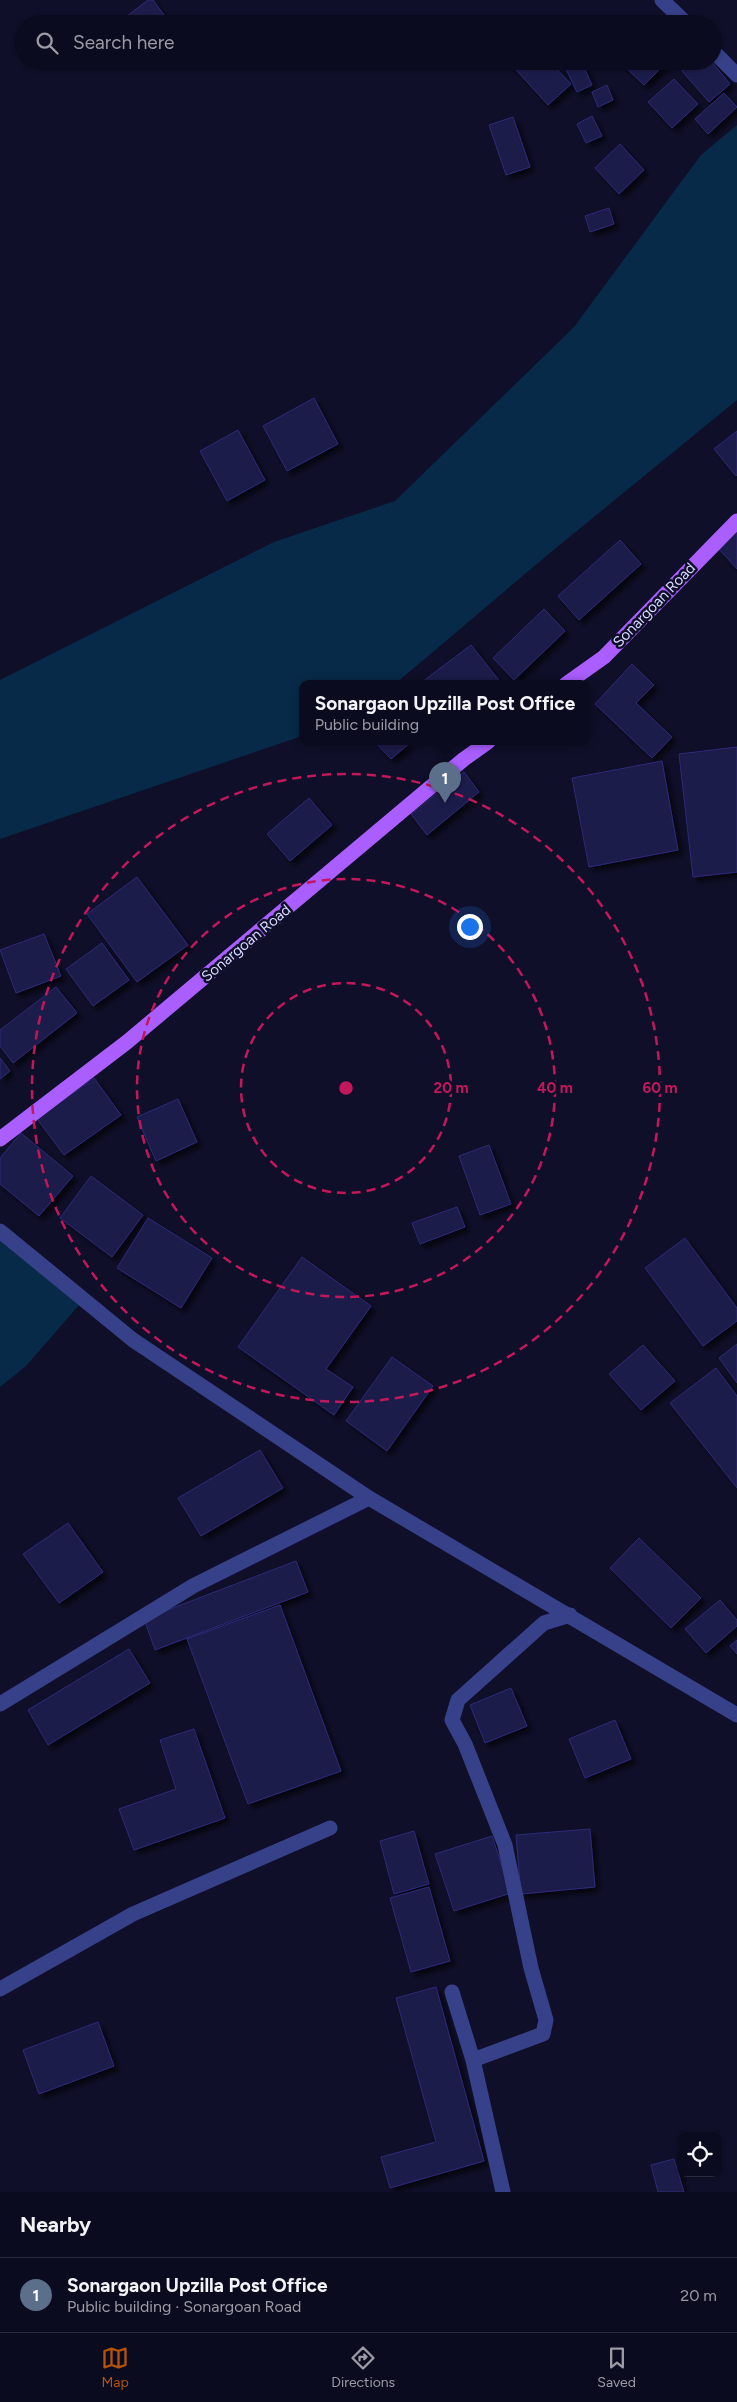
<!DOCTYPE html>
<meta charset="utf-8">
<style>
body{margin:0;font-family:Figtree,sans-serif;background:#19192c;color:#f1f3f6}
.controls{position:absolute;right:15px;bottom:15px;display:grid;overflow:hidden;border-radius:10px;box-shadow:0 1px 4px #0004}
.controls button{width:45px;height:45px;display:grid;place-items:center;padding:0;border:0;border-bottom:1px solid #2b2b3d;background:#0b0b1f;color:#f1f3f6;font:25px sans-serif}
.you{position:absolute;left:469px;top:926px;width:18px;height:18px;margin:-12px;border:4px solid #fff;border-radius:50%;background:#1a73e8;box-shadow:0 0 0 8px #1a73e833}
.badge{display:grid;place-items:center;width:32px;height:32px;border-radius:50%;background:#b45309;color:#fff;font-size:16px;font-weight:700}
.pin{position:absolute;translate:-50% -41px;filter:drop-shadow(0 1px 2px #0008)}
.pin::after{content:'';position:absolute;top:26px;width:18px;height:15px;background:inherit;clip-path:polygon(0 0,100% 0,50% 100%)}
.popup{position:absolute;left:299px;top:680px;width:292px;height:65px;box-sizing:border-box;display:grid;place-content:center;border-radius:10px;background:#0b0b1f;filter:drop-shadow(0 1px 4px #0005);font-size:16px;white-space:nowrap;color:#9a9ba4}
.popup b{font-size:19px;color:#f1f3f6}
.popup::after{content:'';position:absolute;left:50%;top:100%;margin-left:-10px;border:10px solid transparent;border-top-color:#0b0b1f}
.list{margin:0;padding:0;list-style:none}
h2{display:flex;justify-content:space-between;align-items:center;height:65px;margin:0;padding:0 20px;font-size:21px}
h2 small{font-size:16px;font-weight:400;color:#9a9ba4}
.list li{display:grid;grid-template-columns:32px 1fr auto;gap:15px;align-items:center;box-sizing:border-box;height:75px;padding:0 20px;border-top:1px solid #2b2b3d}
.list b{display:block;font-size:19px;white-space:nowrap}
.list p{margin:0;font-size:16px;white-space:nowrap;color:#9a9ba4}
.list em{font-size:16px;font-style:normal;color:#9a9ba4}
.icon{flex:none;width:28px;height:28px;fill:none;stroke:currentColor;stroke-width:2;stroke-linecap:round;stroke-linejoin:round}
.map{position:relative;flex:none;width:737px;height:2192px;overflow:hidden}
.search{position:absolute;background:#0b0b1f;box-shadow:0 1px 4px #0004;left:15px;right:15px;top:15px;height:55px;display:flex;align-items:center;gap:12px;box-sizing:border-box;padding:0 18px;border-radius:28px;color:#9a9ba4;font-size:19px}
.sheet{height:140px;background:#0b0b1f}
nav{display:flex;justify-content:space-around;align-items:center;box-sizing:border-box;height:70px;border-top:1px solid #2b2b3d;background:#0b0b1f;font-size:14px;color:#9a9ba4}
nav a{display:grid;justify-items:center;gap:2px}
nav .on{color:#b45309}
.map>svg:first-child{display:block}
.water{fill:#082a49}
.building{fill:#1c1a4b;stroke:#2e2a78;filter:url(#shadow)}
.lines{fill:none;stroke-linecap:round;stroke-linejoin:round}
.minor{stroke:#37418a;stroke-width:15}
.major{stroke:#aa5eff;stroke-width:15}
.ring{fill:none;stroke:#c2185b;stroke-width:2.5;stroke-dasharray:9 6}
.labels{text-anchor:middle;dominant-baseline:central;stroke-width:5;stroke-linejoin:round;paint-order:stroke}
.street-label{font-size:15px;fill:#d7d8ff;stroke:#0f0f29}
.centre{fill:#c2185b;stroke:#0f0f29;stroke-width:2.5}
.ring-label{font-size:15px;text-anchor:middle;font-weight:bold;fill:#c2185b;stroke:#0f0f29;stroke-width:5;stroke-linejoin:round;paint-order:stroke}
</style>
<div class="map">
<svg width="737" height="2192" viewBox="0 0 737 2192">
<defs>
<filter id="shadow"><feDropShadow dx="4.5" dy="4.5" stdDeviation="2.5" flood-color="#0009"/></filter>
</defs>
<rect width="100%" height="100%" fill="#0f0f29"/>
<path class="water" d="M737 125V400L545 557 395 684H302V736L0 839V680L274 542 395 501 574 327 701 155Z
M0 1238 80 1304 26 1366 0 1387Z"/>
<path class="building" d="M148 0H153L170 23 133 24 127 16Z
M508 61H549L571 84 548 105Z
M577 61H581L592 85 577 92 565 67Z
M623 61H668L644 85 621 63Z
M693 61H711L730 84 709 102 682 71Z
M674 79 698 104 672 128 648 102Z
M607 85 613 100 598 107 592 92Z
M724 93 737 107 708 134 695 119Z
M592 116 602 136 586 143 577 124Z
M513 117 530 167 506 175 489 125Z
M620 144 644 170 619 194 595 168Z
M609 208 614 224 590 232 585 216Z
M314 398 338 444 287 471 263 426Z
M238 430 265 480 227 501 200 451Z
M737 431V475L736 476 714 449Z
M737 531V569L718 548Z
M620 540 641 564 579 620 558 596Z
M544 609 565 631 514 680 493 658Z
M471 645 502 684H424L422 682Z
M632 664 654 685 636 703 672 737 652 758 595 704Z
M375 742H411L391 759Z
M737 747V872L693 877 679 754Z
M662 761 678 850 589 867 572 778Z
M464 772 479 792 427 835 411 814Z
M309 798 332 825 290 861 267 834Z
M137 877 188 945 137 982 87 914Z
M44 934 61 976 16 993 0 950Z
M102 943 129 980 93 1006 66 969Z
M56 987 77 1013 13 1063 0 1046V1030Z
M0 1058 10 1071 0 1079Z
M94 1078 121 1115 64 1155 37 1119Z
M178 1099 197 1142 156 1161 137 1117Z
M21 1133 73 1176 39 1216 0 1184V1158Z
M489 1145 511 1204 480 1215 459 1156Z
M91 1176 143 1215 112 1257 60 1218Z
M457 1207 465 1227 420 1244 412 1223Z
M148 1218 212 1258 181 1308 117 1268Z
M685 1238 737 1308V1321L703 1346 645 1268Z
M302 1257 371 1306 326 1369 353 1387 334 1415 238 1347Z
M737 1344V1383L719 1358Z
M643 1345 675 1381 641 1410 609 1374Z
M392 1357 433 1386 387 1451 346 1421Z
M716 1368 737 1396V1488L670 1403Z
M260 1450 283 1488 201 1536 178 1498Z
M68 1523 103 1572 59 1603 23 1554Z
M639 1538 701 1598 671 1628 610 1568Z
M296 1561 308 1592 155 1650 144 1619Z
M720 1600 737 1620V1626L706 1653 685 1629Z
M280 1605 341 1771 248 1804 187 1639Z
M737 1640V1654L730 1646Z
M129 1649 150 1683 48 1745 28 1710Z
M511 1688 527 1726 485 1743 470 1705Z
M615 1720 631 1759 585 1778 569 1739Z
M194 1729 225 1818 134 1850 119 1809 176 1789 160 1740Z
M590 1829 595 1887 521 1894 516 1835Z
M414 1831 429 1884 394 1894 380 1841Z
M492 1836 511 1893 454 1911 435 1854Z
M429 1887 450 1961 411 1972 390 1898Z
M436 1987 484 2161 390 2188 381 2157 436 2142 396 1998Z
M98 2022 114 2066 39 2094 23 2050Z
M674 2159 684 2192H658L651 2165Z"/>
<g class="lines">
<path class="minor" d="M662 0 687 24
M713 51 737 75
M0 1231 133 1340 369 1498 737 1715
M0 1704 193 1586 369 1498
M0 1989 133 1914 330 1828
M452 1992 473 2060 503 2192
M473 2060 543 2034 546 2020 531 1968 505 1845 465 1744 452 1720 458 1700 544 1623 570 1615"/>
<path class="major" d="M566 684 604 657 737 521
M0 1139 127 1042 464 759 488 742"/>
</g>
<g class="ring">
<circle cx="346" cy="1088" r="105"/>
<circle cx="346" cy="1088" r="209"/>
<circle cx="346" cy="1088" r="314"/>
</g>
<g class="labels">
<g class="street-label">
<text transform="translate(654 605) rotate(-46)">Sonargoan Road</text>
<text transform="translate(246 943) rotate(-40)">Sonargoan Road</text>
</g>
</g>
<circle cx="346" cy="1088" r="8" class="centre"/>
<g class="ring-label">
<text x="451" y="1093">20 m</text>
<text x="555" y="1093">40 m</text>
<text x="660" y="1093">60 m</text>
</g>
</svg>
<div class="controls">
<button><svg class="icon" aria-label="locate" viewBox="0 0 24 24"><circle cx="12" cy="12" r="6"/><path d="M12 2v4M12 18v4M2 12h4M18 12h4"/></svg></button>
</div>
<div class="you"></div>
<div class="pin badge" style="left:445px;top:803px;background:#5c6f8a">1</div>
<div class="popup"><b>Sonargaon Upzilla Post Office</b>Public building</div>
<div class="search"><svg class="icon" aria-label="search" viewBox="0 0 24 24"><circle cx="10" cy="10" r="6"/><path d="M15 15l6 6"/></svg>Search here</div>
</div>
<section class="sheet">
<h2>Nearby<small></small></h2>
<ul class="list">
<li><span class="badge" style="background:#5c6f8a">1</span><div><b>Sonargaon Upzilla Post Office</b><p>Public building · Sonargoan Road</p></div><em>20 m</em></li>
</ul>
</section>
<nav>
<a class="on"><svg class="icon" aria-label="map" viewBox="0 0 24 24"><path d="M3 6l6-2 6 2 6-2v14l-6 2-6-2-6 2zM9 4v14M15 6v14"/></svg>Map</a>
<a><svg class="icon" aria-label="directions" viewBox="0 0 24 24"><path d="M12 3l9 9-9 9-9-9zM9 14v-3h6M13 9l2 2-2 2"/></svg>Directions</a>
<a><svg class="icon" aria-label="saved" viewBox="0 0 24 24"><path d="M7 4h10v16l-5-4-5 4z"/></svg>Saved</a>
</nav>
